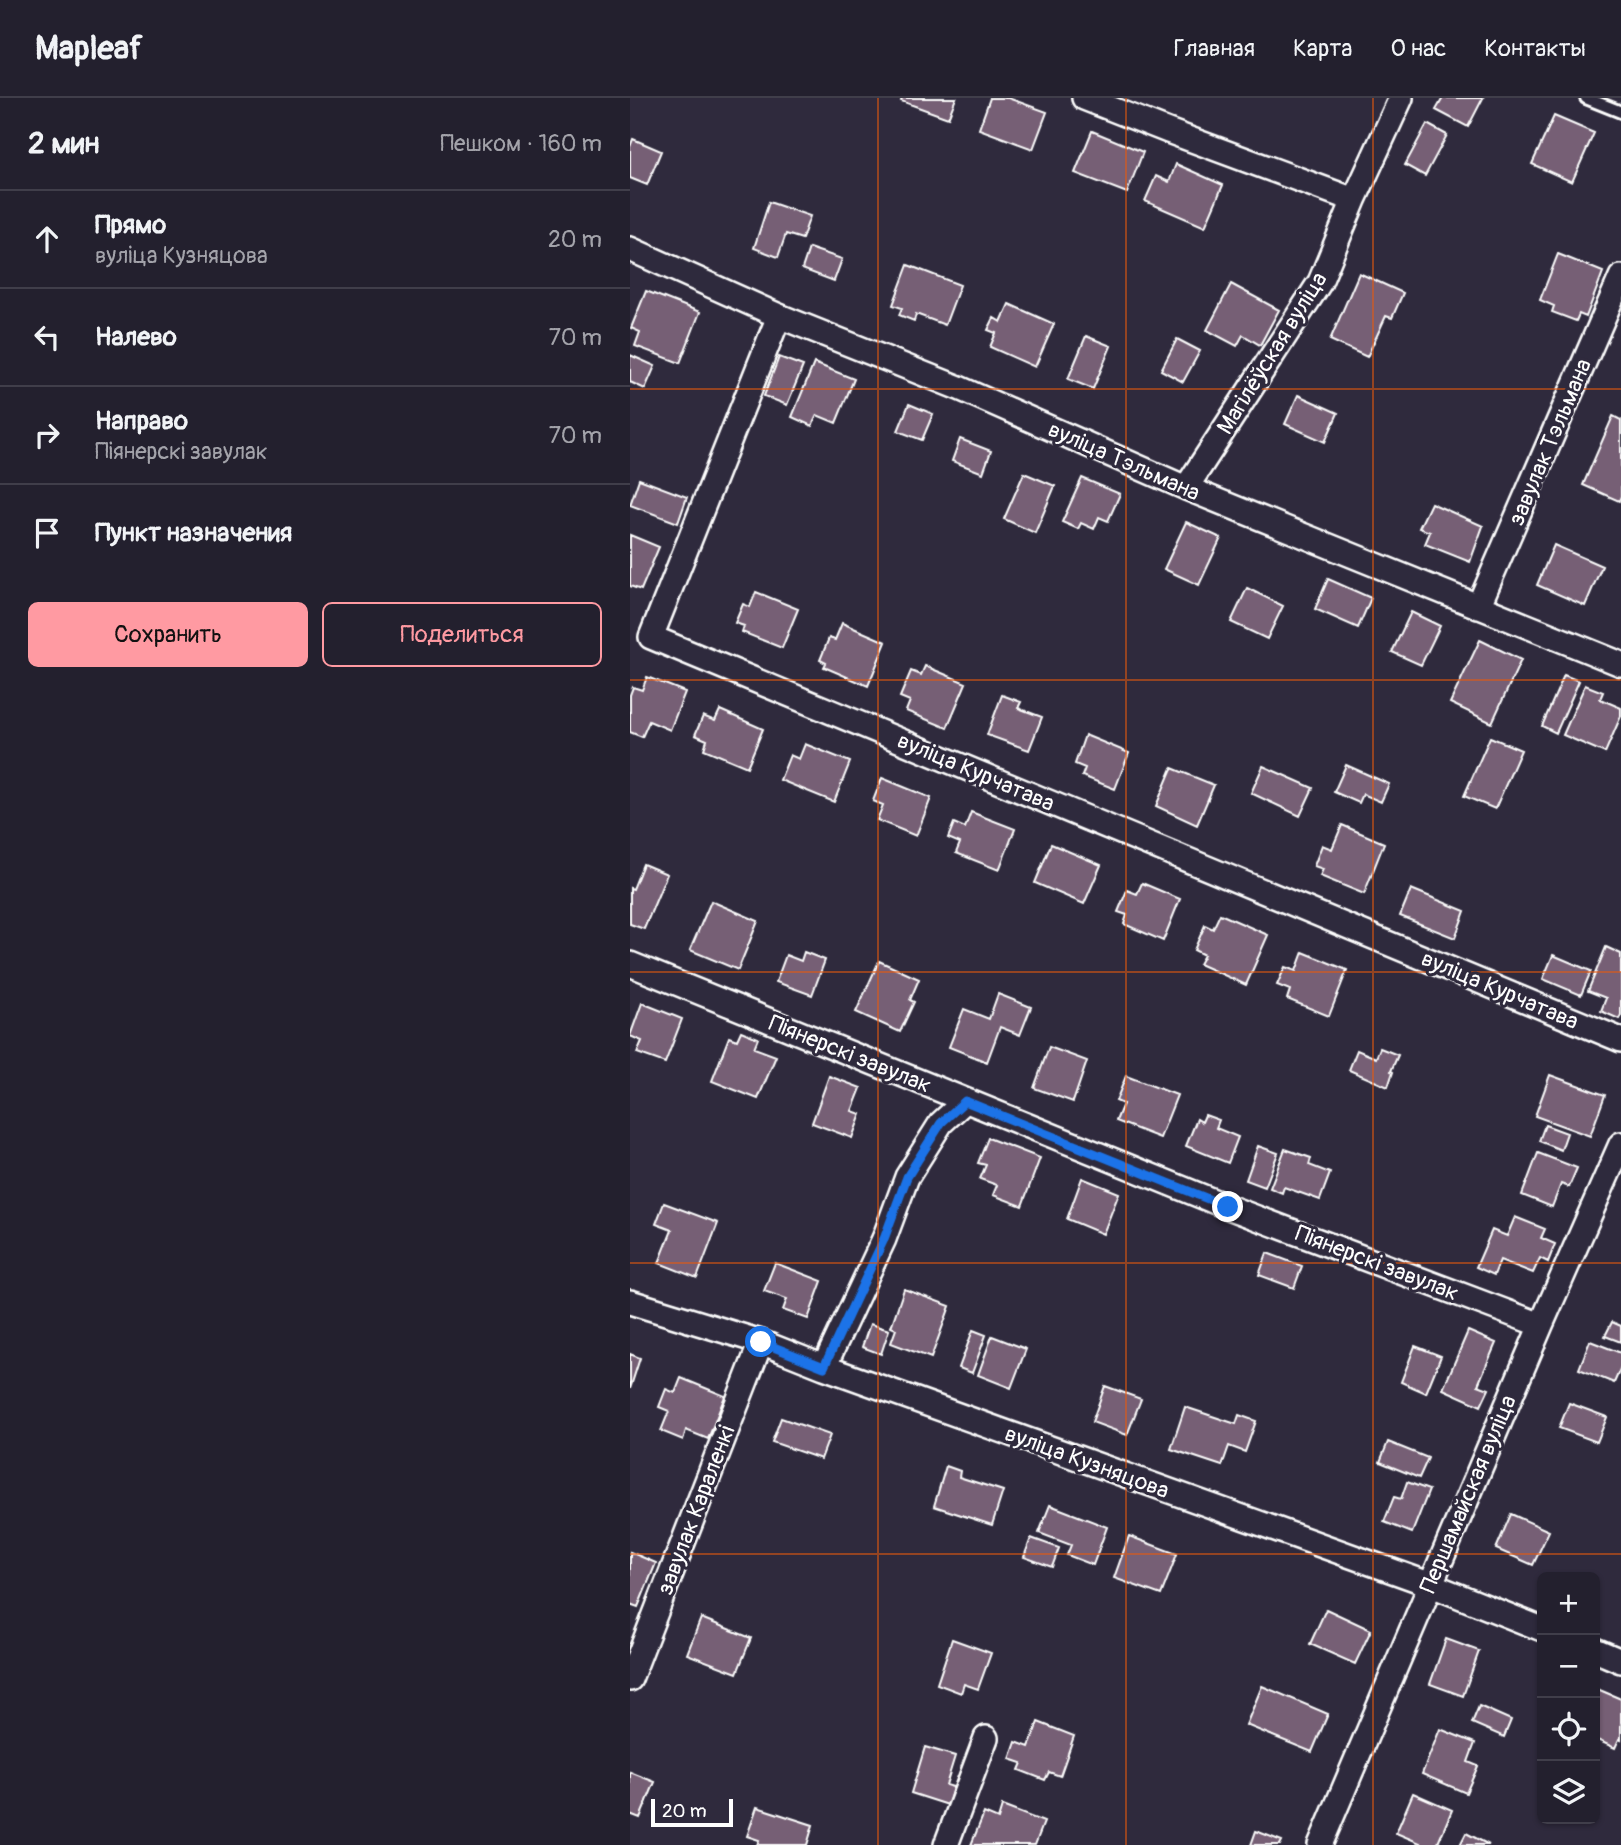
<!DOCTYPE html>
<html lang="ru">
<meta charset="utf-8">
<style>
body{margin:0;font-family:Pangolin,sans-serif;background:#2f2d3a;color:#f1f3f6}
.controls{position:absolute;right:21px;bottom:21px;display:grid;overflow:hidden;border-radius:10px;box-shadow:0 2px 5px #0004}
.controls button{width:63px;height:63px;display:grid;place-items:center;padding:0;border:0;border-bottom:2px solid #403e4a;background:#23202e;color:#f1f3f6;font:35px sans-serif}
.scale{position:absolute;left:21px;bottom:18px;width:82px;box-sizing:border-box;padding-left:7px;border:4px solid #fff;border-top:0;font-size:19px;line-height:24px;white-space:nowrap;color:#fff;-webkit-text-stroke:5px #2f2a3d;paint-order:stroke}
.stop{position:absolute;width:21px;height:21px;margin:-16px;border:5px solid #1a73e8;border-radius:50%;background:#fff}
.stop.end{background:#1a73e8;border-color:#fff;box-shadow:0 2px 7px #0008}
.list{margin:0;padding:0;list-style:none}
h2{display:flex;justify-content:space-between;align-items:center;height:91px;margin:0;padding:0 28px;font-size:30px}
h2 small{font-size:23px;font-weight:400;color:#a3a3aa}
.list li{display:grid;grid-template-columns:46px 1fr auto;gap:21px;align-items:center;box-sizing:border-box;height:98px;padding:0 28px;border-top:2px solid #403e4a}
.list b{display:block;font-size:26px;white-space:nowrap}
.list p{margin:0;font-size:23px;white-space:nowrap;color:#a3a3aa}
.list em{font-size:23px;font-style:normal;color:#a3a3aa}
.actions{display:flex;gap:14px;padding:21px 28px}
.actions a{flex:1;padding:16px 0;border:2px solid #ff9aa2;border-radius:10px;text-align:center;font-size:24px;color:#ff9aa2}
.actions .main{background:#ff9aa2;color:#111}
.icon{flex:none;width:38px;height:38px;fill:none;stroke:currentColor;stroke-width:2;stroke-linecap:round;stroke-linejoin:round}
.map{position:relative;flex:none;width:991px;height:1747px;overflow:hidden}
header{display:flex;align-items:center;gap:42px;box-sizing:border-box;height:98px;padding:0 35px;background:#23202e;border-bottom:2px solid #403e4a}
header strong{font-size:33px}
nav{display:flex;gap:38px;margin-inline-start:auto;font-size:24px}
main{display:flex}
aside{flex:1;background:#23202e}
.map>svg:first-child{display:block}
.building{fill:#765f74;stroke:#fff;stroke-width:2}
.lines{fill:none;stroke-linecap:round;stroke-linejoin:round}
.service-casing{stroke:#fff;stroke-width:16}
.minor-casing{stroke:#fff;stroke-width:28}
.service{stroke:#2f2a3d;stroke-width:10}
.minor{stroke:#2f2a3d;stroke-width:23}
.route{stroke:#1a73e8;stroke-width:9}
.grid{fill:none;stroke:#e8590c;stroke-width:2;stroke-opacity:0.55}
.labels{text-anchor:middle;dominant-baseline:central;stroke-width:6;stroke-linejoin:round;paint-order:stroke}
.street-label{font-size:23px;fill:#fff;stroke:#2f2a3d}
</style>
<header>
<strong>Mapleaf</strong>
<nav><a>Главная</a><a>Карта</a><a>О нас</a><a>Контакты</a></nav>
</header>
<main>
<aside>
<h2>2 мин<small>Пешком · 160 m</small></h2>
<ul class="list">
<li><svg class="icon" aria-label="ahead" viewBox="0 0 24 24"><path d="M12 20V5M6 11l6-6 6 6"/></svg><div><b>Прямо</b><p>вуліца Кузняцова</p></div><em>20 m</em></li>
<li><svg class="icon" aria-label="left" viewBox="0 0 24 24"><path d="M17 20v-9H6M10 6l-5 5 5 5"/></svg><div><b>Налево</b></div><em>70 m</em></li>
<li><svg class="icon" aria-label="right" viewBox="0 0 24 24"><path d="M7 20v-9h11M14 6l5 5-5 5"/></svg><div><b>Направо</b><p>Піянерскі завулак</p></div><em>70 m</em></li>
<li><svg class="icon" aria-label="arrive" viewBox="0 0 24 24"><path d="M6 21V4h12l-3 4 3 4H6"/></svg><div><b>Пункт назначения</b></div></li>
</ul>
<div class="actions"><a class="main">Сохранить</a><a>Поделиться</a></div>
</aside>
<div class="map">
<svg width="991" height="1747" viewBox="0 0 991 1747">
<rect width="100%" height="100%" fill="#2f2a3d"/>
<filter id="ink" filterUnits="userSpaceOnUse"><feTurbulence type="fractalNoise" baseFrequency=".0143" numOctaves="2"/><feDisplacementMap in="SourceGraphic" scale="14" xChannelSelector="R" yChannelSelector="G"/><feConvolveMatrix kernelMatrix="1 2 1 2 8 2 1 2 1" color-interpolation-filters="sRGB"/></filter>
<g filter="url(#ink)">
<path class="building" d="M272 0H326L318 20 271 3Z
M360 0H378L417 14 403 51 349 31Z
M813 0H853L838 29 806 12Z
M924 18 964 35 942 84 902 66Z
M797 26 817 37 795 78 775 67Z
M462 33 513 54 497 95 445 75Z
M3 41 31 53 17 87 0 80V49Z
M546 66 593 87 575 129 515 103 526 78 539 84Z
M139 104 180 118 172 141 156 136 148 159 124 150Z
M179 150 212 161 204 183 172 171Z
M928 156 973 174 956 219 949 216 946 223 922 214 924 208 910 202Z
M278 167 330 187 315 227 286 216 284 223 269 217 272 210 263 207Z
M729 175 773 195 762 220 756 218 737 259 700 242Z
M601 186 649 212 630 247 613 237 607 248 577 232Z
M16 193 70 214 50 265 5 248 10 234 1 230Z
M379 206 424 226 405 269 360 249 366 235 358 232 364 220 371 224Z
M456 238 481 248 463 291 438 281Z
M547 241 570 253 553 284 531 272Z
M0 257 25 268 15 291 0 284Z
M149 259 173 268 157 307 134 298Z
M184 265 224 281 206 325 187 317 182 328 162 319Z
M668 297 708 315 695 344 655 326Z
M279 306 303 316 292 342 268 333Z
M983 318 991 322V398L989 403 953 387Z
M330 341 361 353 353 375 322 363Z
M394 375 425 388 405 435 374 421Z
M452 380 490 396 478 423 469 419 464 431 451 425 448 431 432 424Z
M9 381 57 399 48 425 0 407Z
M801 405 853 428 840 464 795 446 800 434 789 430Z
M556 424 591 440 569 487 534 471Z
M0 437 29 449 11 492 0 488Z
M924 447 972 468 955 508 907 487Z
M698 481 741 500 728 530 685 511Z
M617 490 653 508 637 541 601 524Z
M126 494 168 511 152 550 112 534 114 528 105 525 113 506 120 509Z
M781 514 810 528 791 567 762 554Z
M212 525 256 544 238 588 194 569 196 565 190 562 199 540 205 542Z
M850 542 891 562 862 625 820 605Z
M295 568 336 585 317 630 276 613 280 603 270 599 281 573 291 577Z
M934 577 949 583 926 635 912 628Z
M17 579 55 594 40 632 19 623 12 639 0 634V597L3 589 12 592Z
M955 587 973 594 970 601 991 610V618L975 655 933 637Z
M372 597 391 604 388 610 412 619 399 652 357 637Z
M90 612 133 631 117 669 74 651 77 642 65 637 73 618 85 623Z
M455 637 499 655 485 691 452 678 455 670 445 666Z
M860 639 891 652 865 711 834 698Z
M175 646 220 664 204 704 150 682 160 657 169 661Z
M716 667 759 686 751 704 733 696 729 705 704 694Z
M633 668 683 690 670 718 621 695Z
M542 670 584 687 567 727 526 708Z
M252 680 301 700 286 738 247 722 253 707 243 703Z
M341 714 385 731 369 772 326 755 330 745 318 740 324 725 335 730Z
M712 727 754 745 734 796 690 778 693 771 684 768 692 747 702 751Z
M421 746 471 767 454 806 405 785Z
M13 766 37 776 14 831 0 826V790L3 791Z
M512 785 550 801 533 843 494 826 497 817 488 814 497 792 507 796Z
M781 791 835 813 825 840 770 818Z
M81 803 128 823 108 872 60 852Z
M590 816 638 837 616 887 569 866 574 857 564 852 575 827 583 831Z
M976 849 991 856V917L989 921 971 913 976 900 958 893Z
M174 854 195 862 182 897 146 884 156 857 171 863Z
M673 854 717 872 699 918 657 901 660 892 647 887 655 869 666 873Z
M923 857 961 873 951 897 913 881Z
M249 863 289 881 280 902 284 904 270 934 226 914Z
M368 896 401 909 390 937 370 929 357 964 319 949 334 911 359 921Z
M12 905 52 921 35 965 7 955 12 943 0 938Z
M111 933 128 940 124 950 146 958 128 1001 82 983 99 939 107 942Z
M419 949 457 963 443 1004 404 990Z
M750 950 768 957 761 973 763 974 758 989 719 972 727 952 746 960Z
M920 977 975 997 960 1038 905 1018Z
M199 978 231 990 222 1013 231 1016 222 1040 182 1025Z
M496 978 547 997 530 1040 486 1023 493 1006 486 1003Z
M575 1017 589 1022 586 1030 608 1039 598 1065 556 1048 567 1021 572 1024Z
M915 1027 937 1035 931 1052 909 1043Z
M358 1040 410 1060 392 1108 363 1097 367 1087 350 1081 356 1067 348 1065Z
M628 1048 648 1055 635 1089 616 1082Z
M655 1051 681 1060 679 1067 700 1075 690 1102 654 1089 652 1095 640 1090Z
M908 1055 947 1070 939 1089 931 1086 922 1109 892 1097Z
M452 1080 489 1095 473 1136 437 1121Z
M34 1105 88 1125 67 1180 29 1165 42 1132 26 1126Z
M885 1119 915 1131 911 1140 925 1146 918 1164 910 1160 903 1175 870 1162 864 1177 846 1169 862 1132 877 1138Z
M637 1155 672 1168 664 1190 629 1177Z
M145 1165 192 1183 178 1221 153 1212 157 1201 134 1193Z
M274 1191 320 1208 301 1260 261 1245 266 1231 261 1229Z
M982 1224 991 1228V1244L975 1238Z
M240 1226 259 1232 251 1256 232 1249Z
M343 1232 356 1237 342 1275 329 1270Z
M838 1233 866 1245 848 1287 859 1291 851 1308 813 1291Z
M362 1238 396 1251 381 1290 348 1277Z
M960 1243 991 1255V1269L984 1285 949 1271Z
M785 1248 811 1258 796 1295 771 1284Z
M0 1256 10 1260 0 1291Z
M51 1280 95 1298 78 1341 56 1332 53 1342 31 1333 39 1313 29 1309 36 1291 45 1295Z
M475 1288 511 1301 497 1337 462 1324Z
M939 1305 977 1319 967 1344 929 1330Z
M555 1309 606 1326 609 1317 626 1323 615 1354 599 1348 592 1368 541 1351Z
M151 1320 200 1337 191 1361 142 1344Z
M758 1344 798 1360 789 1380 750 1364Z
M316 1368 330 1373 329 1379 373 1393 362 1427 304 1408Z
M777 1384 799 1392 782 1435 754 1424 764 1399 771 1401Z
M420 1407 477 1429 463 1467 437 1457 441 1447 409 1435Z
M881 1416 919 1433 903 1467 866 1451Z
M499 1438 547 1456 531 1497 484 1480Z
M401 1440 429 1450 422 1469 394 1459Z
M0 1454 26 1465 8 1509 0 1506Z
M696 1511 741 1532 725 1566 680 1546Z
M71 1520 121 1540 107 1575 57 1556Z
M322 1541 361 1555 348 1591 334 1586 331 1595 307 1586Z
M816 1541 849 1553 833 1598 800 1586Z
M632 1588 698 1616 682 1654 616 1627Z
M965 1590 991 1601V1642L989 1641 985 1650 965 1641Z
M849 1608 881 1622 874 1639 842 1625Z
M408 1624 444 1638 430 1678 419 1674 415 1682 389 1672 392 1665 380 1661 386 1644 399 1649Z
M810 1631 845 1645 838 1664 848 1668 836 1695 792 1676Z
M295 1649 325 1658 316 1687 323 1689 318 1707 281 1695Z
M0 1674 25 1684 10 1720 0 1716Z
M783 1695 822 1712 808 1745 812 1747H789L790 1745 766 1735Z
M372 1708 414 1724 405 1747H341L354 1715 368 1721Z
M127 1709 183 1727 177 1747H127L129 1742 117 1738Z
M626 1733 652 1743 650 1747H621Z
M836 1735 859 1747H830Z"/>
<g class="lines">
<g class="service-casing">
<path id="service" d="M956 0 991 14"/>
</g>
<g class="minor-casing">
<path id="minor" d="M454 0 538 33 724 102
M0 151 149 218 329 290 556 390 991 566
M149 218 21 539 991 942
M556 390 690 184 724 102 771 0
M848 509 991 179
M0 866 598 1109 911 1227
M0 1204 131 1244 194 1269 799 1486 912 1531
M194 1269 254 1141 277 1079 311 1025 335 1003
M965 1552 991 1563
M0 1581 131 1244
M316 1747 356 1640
M690 1747 911 1227 991 1046"/>
</g>
<use href="#service" class="service"/>
<use href="#minor" class="minor"/>
</g>
</g>
<g class="lines" filter="url(#ink)">
<path class="route" d="M131 1244 194 1269 254 1141 277 1079 311 1025 335 1003 598 1109"/>
</g>
<path class="grid" d="M248 0V1747M496 0V1747M743 0V1747M0 291H991M0 582H991M0 874H991M0 1165H991M0 1456H991"/>
<g class="labels">
<g class="street-label">
<text transform="translate(642 255) rotate(-58)">Магілёўская вуліца</text>
<text transform="translate(920 344) rotate(-67)">завулак Тэльмана</text>
<text transform="translate(494 363) rotate(24)">вуліца Тэльмана</text>
<text transform="translate(346 674) rotate(23)">вуліца Курчатава</text>
<text transform="translate(870 892) rotate(23)">вуліца Курчатава</text>
<text transform="translate(220 956) rotate(22)">Піянерскі завулак</text>
<text transform="translate(747 1165) rotate(21)">Піянерскі завулак</text>
<text transform="translate(457 1364) rotate(20)">вуліца Кузняцова</text>
<text transform="translate(838 1396) rotate(-67)">Першамайская вуліца</text>
<text transform="translate(66 1412) rotate(-69)">завулак Караленкі</text>
</g>
</g>
</svg>
<div class="controls">
<button>+</button>
<button>−</button>
<button><svg class="icon" aria-label="locate" viewBox="0 0 24 24"><circle cx="12" cy="12" r="6"/><path d="M12 2v4M12 18v4M2 12h4M18 12h4"/></svg></button>
<button><svg class="icon" aria-label="layers" viewBox="0 0 24 24"><path d="M12 4l9 5-9 5-9-5zM3 14l9 5 9-5"/></svg></button>
</div>
<div class="scale">20 m</div>
<div class="stop" style="left:131px;top:1244px"></div>
<div class="stop end" style="left:598px;top:1109px"></div>
</div>
</main>
